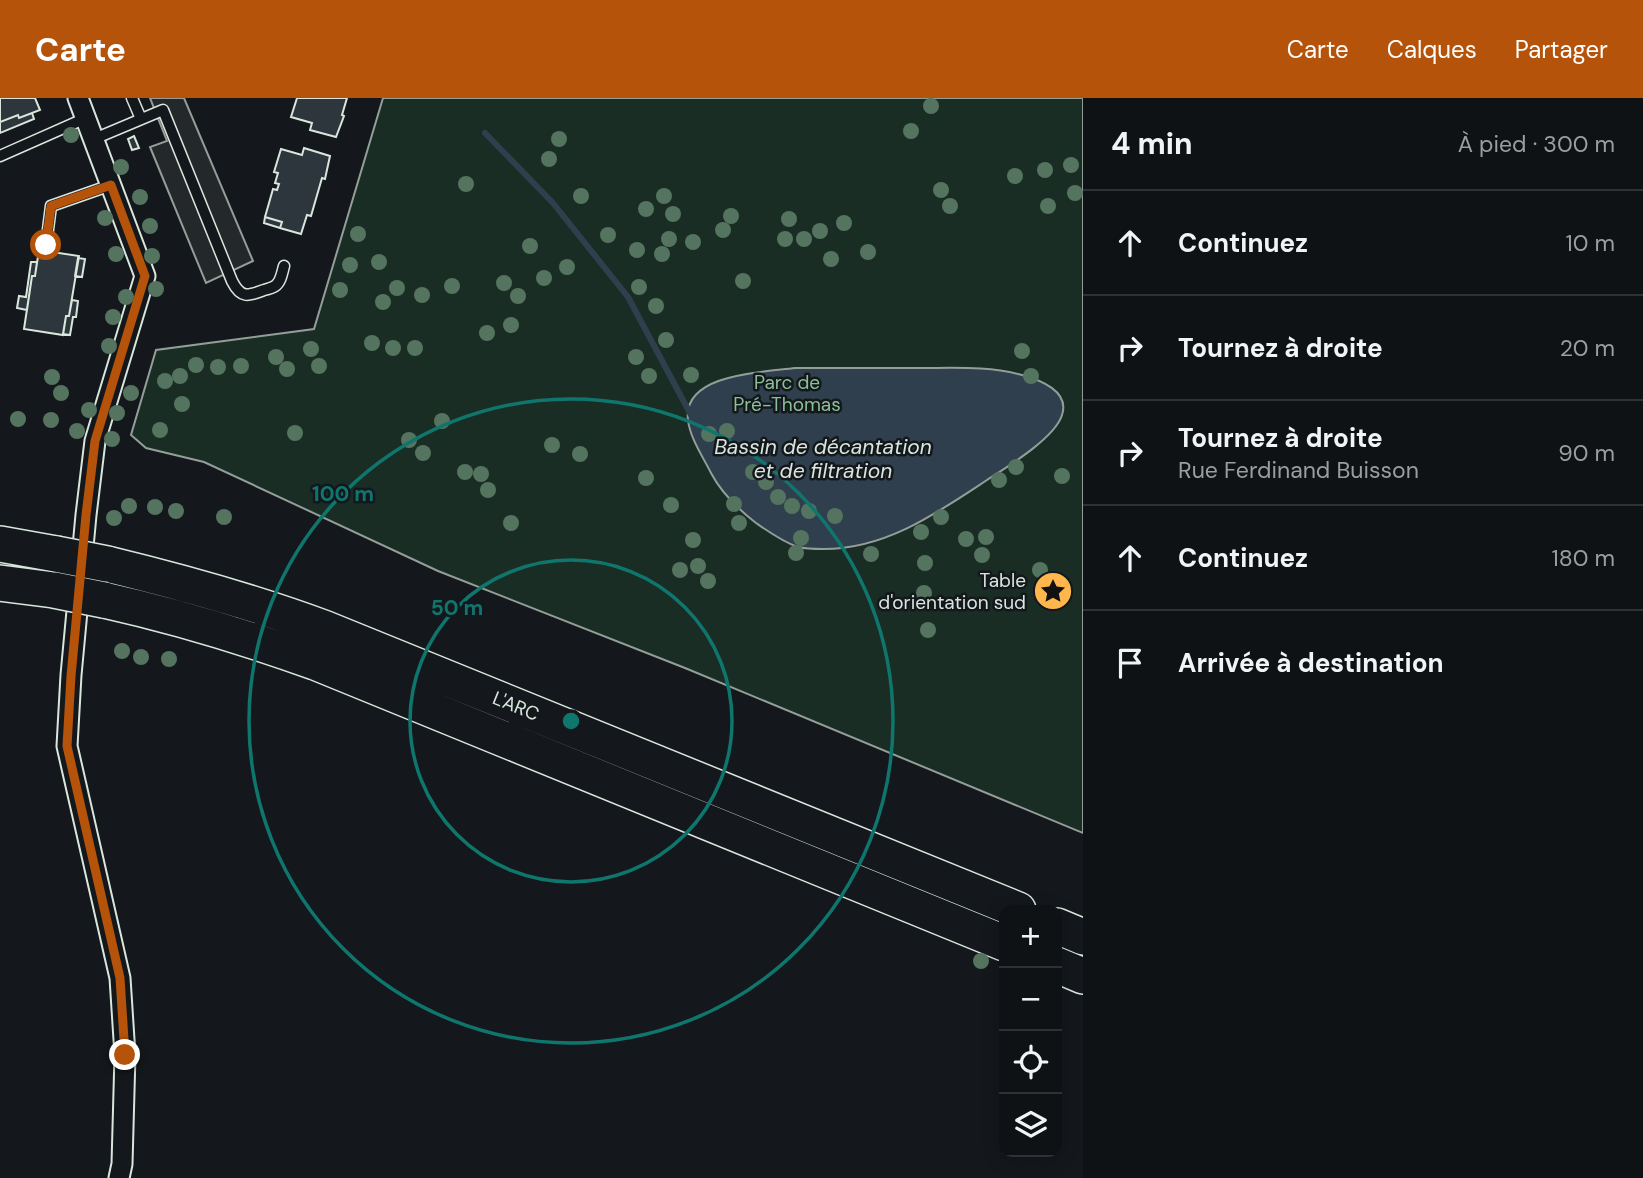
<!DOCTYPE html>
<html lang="fr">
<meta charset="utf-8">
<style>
body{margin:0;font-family:"DM Sans",sans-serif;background:#1d2022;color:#f1f3f6}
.controls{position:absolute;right:21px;bottom:21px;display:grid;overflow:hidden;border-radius:14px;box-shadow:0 4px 18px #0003}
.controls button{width:63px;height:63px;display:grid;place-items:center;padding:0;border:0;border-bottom:2px solid #2f3234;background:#0f1215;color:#f1f3f6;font:35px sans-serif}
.stop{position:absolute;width:21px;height:21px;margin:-16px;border:5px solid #b45309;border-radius:50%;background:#fff}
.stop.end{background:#b45309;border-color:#fff;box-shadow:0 2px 7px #0008}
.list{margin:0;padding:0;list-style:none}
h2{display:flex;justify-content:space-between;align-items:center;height:91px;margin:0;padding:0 28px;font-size:30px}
h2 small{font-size:23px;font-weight:400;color:#9b9ea0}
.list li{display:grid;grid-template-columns:46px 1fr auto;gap:21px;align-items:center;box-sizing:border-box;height:105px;padding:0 28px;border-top:2px solid #2f3234}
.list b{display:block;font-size:26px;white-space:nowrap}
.list p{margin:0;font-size:23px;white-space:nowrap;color:#9b9ea0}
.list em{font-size:23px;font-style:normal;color:#9b9ea0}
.icon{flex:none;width:38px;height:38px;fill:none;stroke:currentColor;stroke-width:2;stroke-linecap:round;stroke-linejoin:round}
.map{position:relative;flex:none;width:1083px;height:1080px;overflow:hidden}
header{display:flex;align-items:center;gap:42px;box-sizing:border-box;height:98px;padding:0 35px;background:#b45309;color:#fff}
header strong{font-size:33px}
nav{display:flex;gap:38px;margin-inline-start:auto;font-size:24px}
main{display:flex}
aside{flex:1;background:#0f1215}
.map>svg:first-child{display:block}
.green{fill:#1a2d24;stroke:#939e99;stroke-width:2}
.parking{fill:#24282b;stroke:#939e99;stroke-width:2}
.water{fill:#2f3f4d;stroke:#939e99;stroke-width:2}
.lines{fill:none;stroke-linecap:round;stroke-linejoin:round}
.stream{stroke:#2f3f4d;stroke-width:6}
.building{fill:#2c363c;stroke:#d8e6dc;stroke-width:2}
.lane-casing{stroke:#d8e6dc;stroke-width:13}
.street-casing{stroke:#d8e6dc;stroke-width:23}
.highway-casing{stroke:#d8e6dc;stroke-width:38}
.lane{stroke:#14181c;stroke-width:10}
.street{stroke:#14181c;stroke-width:19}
.highway{stroke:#14181c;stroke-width:35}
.highway-bridge-casing{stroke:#d8e6dc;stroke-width:38;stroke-linecap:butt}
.highway-bridge{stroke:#14181c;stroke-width:35}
.tree{fill:#55745f}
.route{stroke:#b45309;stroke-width:9}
.ring{fill:none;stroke:#0f766e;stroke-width:3.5}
.labels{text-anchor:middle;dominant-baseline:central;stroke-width:5;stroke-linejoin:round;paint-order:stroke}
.park-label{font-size:19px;fill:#8ac095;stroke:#14181c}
.poi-label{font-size:19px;fill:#d8e6dc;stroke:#14181c;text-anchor:end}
.street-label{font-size:19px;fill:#d8e6dc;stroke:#14181c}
.water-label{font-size:21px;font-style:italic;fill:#d8e6dc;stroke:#14181c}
.centre{fill:#0f766e;stroke:#14181c;stroke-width:3.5}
.ring-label{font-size:21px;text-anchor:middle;font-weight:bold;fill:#0f766e;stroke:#14181c;stroke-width:5;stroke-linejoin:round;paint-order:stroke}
</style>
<header>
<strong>Carte</strong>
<nav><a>Carte</a><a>Calques</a><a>Partager</a></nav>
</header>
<main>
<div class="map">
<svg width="1083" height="1080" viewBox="0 0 1083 1080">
<rect width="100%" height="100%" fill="#14181c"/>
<path class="green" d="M383 0H1083V735L685 570 438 473 204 364 146 350 131 337 156 252 314 231Z"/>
<path class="parking" d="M150 0H184L253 163 206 185 150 49 167 43Z"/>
<path class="water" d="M795 270C838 270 880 270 922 270 955 270 991 268 1022 277 1040 282 1070 293 1062 317 1055 340 1007 369 987 382 937 415 886 451 824 451 815 451 806 451 798 449 783 444 769 434 756 425 738 411 722 396 711 375 703 359 690 340 688 322 682 275 765 274 795 270Z"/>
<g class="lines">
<path class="stream" d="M485 35 553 105 628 199 691 317"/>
</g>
<path class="building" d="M0 0H35L40 12 19 20 18 17 0 24Z
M297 0H347L342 17 344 18 336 39 310 32 312 25 291 19Z
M32 15 34 21 0 35V24L18 17 19 20Z
M134 38 139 50 132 52 128 41Z
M304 50 330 58 325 81 322 80 311 118 307 117 301 136 280 130 282 124 265 119 273 91 277 92 279 86 275 85 278 75 274 74 281 51 302 57Z
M265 119 282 124 280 130 264 125Z
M39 152 79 158 69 218H66L63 237 24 231 32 178H35Z
M78 160 85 161 82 179 75 178Z
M31 164H37L35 178H32L27 212 17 210 19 198 26 199Z
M72 202 78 203 76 219H73L70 237 63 236 66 218H69Z"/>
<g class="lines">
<g class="lane-casing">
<path id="lane" d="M132 0 141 21
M94 41 163 12 232 183C241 201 248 198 264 192 268 191 272 190 275 188 281 184 282 175 284 168
M0 58 86 20
M46 147 51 108 111 87"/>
</g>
<g class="street-casing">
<path id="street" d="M78 0 145 178 95 343 86 417 71 577 67 648 120 880 125 957 122 1066 119 1080"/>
</g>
<g class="highway-casing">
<path id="highway" d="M0 446 56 456
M107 466C181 484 254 504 326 531L1018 812
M0 485 54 492
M104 502C176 518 245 539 315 564L1004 845
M1057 828 1083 839
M1057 867 1083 878"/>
</g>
<use href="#lane" class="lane"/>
<use href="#street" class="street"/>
<use href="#highway" class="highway"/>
<g class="highway-bridge-casing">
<path id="highway-bridge" d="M56 456 107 466
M54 492 104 502"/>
</g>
<use href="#highway-bridge" class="highway-bridge"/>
</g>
<g class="tree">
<circle cx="931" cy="8" r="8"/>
<circle cx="911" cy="33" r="8"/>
<circle cx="71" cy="37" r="8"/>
<circle cx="559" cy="41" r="8"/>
<circle cx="549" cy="61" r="8"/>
<circle cx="1071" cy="67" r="8"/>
<circle cx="121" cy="69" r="8"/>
<circle cx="1045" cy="72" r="8"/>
<circle cx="1015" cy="78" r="8"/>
<circle cx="466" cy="86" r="8"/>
<circle cx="941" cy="92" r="8"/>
<circle cx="1075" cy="95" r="8"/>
<circle cx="581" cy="98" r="8"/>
<circle cx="664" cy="98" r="8"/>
<circle cx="140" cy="99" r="8"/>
<circle cx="950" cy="108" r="8"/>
<circle cx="1048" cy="108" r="8"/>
<circle cx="646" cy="111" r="8"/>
<circle cx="673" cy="116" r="8"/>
<circle cx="731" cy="118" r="8"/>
<circle cx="105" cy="120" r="8"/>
<circle cx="789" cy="121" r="8"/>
<circle cx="844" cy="125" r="8"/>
<circle cx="150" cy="128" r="8"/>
<circle cx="723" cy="132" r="8"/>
<circle cx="820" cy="133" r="8"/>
<circle cx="358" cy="136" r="8"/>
<circle cx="608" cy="137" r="8"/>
<circle cx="669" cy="141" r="8"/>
<circle cx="785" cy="141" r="8"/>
<circle cx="804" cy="141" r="8"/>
<circle cx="693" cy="144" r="8"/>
<circle cx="530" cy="148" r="8"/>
<circle cx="637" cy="152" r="8"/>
<circle cx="868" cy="154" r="8"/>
<circle cx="116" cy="156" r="8"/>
<circle cx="662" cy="156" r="8"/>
<circle cx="152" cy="158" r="8"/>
<circle cx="831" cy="161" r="8"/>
<circle cx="379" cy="164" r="8"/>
<circle cx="350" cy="167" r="8"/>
<circle cx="567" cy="169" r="8"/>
<circle cx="544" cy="180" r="8"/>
<circle cx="743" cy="183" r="8"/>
<circle cx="504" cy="185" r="8"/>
<circle cx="452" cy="188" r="8"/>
<circle cx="639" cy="189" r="8"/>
<circle cx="397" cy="190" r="8"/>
<circle cx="156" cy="191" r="8"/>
<circle cx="340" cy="192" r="8"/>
<circle cx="422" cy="197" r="8"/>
<circle cx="518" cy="198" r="8"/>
<circle cx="126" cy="199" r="8"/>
<circle cx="383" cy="204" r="8"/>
<circle cx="656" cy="208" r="8"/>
<circle cx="113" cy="219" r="8"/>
<circle cx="511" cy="227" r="8"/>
<circle cx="487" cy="235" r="8"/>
<circle cx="666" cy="242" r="8"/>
<circle cx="372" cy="245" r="8"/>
<circle cx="109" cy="248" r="8"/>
<circle cx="393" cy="250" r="8"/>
<circle cx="415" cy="250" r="8"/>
<circle cx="311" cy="251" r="8"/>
<circle cx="1022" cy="253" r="8"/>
<circle cx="276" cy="259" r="8"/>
<circle cx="636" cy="259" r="8"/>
<circle cx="196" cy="267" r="8"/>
<circle cx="241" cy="268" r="8"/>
<circle cx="319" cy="268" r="8"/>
<circle cx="218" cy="269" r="8"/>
<circle cx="287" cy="271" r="8"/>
<circle cx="691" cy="277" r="8"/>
<circle cx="180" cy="278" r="8"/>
<circle cx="649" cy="278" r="8"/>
<circle cx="1031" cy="278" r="8"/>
<circle cx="52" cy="279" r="8"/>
<circle cx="165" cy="283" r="8"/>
<circle cx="61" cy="295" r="8"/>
<circle cx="131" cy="295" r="8"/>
<circle cx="182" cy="306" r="8"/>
<circle cx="89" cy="312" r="8"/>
<circle cx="117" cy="315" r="8"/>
<circle cx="18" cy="321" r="8"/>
<circle cx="51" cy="322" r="8"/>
<circle cx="442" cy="323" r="8"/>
<circle cx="160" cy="332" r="8"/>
<circle cx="77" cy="333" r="8"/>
<circle cx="727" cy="333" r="8"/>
<circle cx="295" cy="335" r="8"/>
<circle cx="709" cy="336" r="8"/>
<circle cx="112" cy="341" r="8"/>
<circle cx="409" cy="342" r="8"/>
<circle cx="552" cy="347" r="8"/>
<circle cx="423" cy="355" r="8"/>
<circle cx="580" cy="356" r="8"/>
<circle cx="1016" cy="369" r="8"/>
<circle cx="465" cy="374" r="8"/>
<circle cx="753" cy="374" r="8"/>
<circle cx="481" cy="376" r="8"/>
<circle cx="1062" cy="378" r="8"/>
<circle cx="646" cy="380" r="8"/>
<circle cx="999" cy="382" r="8"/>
<circle cx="766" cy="384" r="8"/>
<circle cx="488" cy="392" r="8"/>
<circle cx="778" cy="399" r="8"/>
<circle cx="734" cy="406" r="8"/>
<circle cx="671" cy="407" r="8"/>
<circle cx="129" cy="408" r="8"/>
<circle cx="792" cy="408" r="8"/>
<circle cx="155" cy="409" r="8"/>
<circle cx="176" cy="413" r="8"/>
<circle cx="809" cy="413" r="8"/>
<circle cx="835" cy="418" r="8"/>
<circle cx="224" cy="419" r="8"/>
<circle cx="941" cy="419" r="8"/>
<circle cx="114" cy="420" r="8"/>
<circle cx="511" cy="425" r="8"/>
<circle cx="739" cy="425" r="8"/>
<circle cx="921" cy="434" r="8"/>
<circle cx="986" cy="439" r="8"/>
<circle cx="801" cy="440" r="8"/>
<circle cx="966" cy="441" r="8"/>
<circle cx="693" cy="442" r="8"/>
<circle cx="796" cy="455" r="8"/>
<circle cx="871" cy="456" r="8"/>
<circle cx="982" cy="457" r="8"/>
<circle cx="925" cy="465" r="8"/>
<circle cx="698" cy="468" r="8"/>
<circle cx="680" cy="472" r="8"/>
<circle cx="1040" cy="472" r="8"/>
<circle cx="708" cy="483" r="8"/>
<circle cx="924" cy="495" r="8"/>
<circle cx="928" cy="532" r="8"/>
<circle cx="122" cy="553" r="8"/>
<circle cx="141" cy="559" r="8"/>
<circle cx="169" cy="561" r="8"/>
<circle cx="981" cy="863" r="8"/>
</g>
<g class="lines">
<path class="route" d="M46 147 51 108 111 87 145 178 95 343 86 417 71 578 67 648 120 880 125 957"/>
</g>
<g class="ring">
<circle cx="571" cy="623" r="161"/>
<circle cx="571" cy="623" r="322"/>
</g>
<defs>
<g id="sight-disc" transform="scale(2.0125)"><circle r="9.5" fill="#ffb74d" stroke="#14181c"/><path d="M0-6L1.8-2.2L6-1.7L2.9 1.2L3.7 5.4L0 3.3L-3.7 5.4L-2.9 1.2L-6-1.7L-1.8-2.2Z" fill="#111"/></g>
</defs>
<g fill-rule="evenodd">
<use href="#sight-disc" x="1053" y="493"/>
</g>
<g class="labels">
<g class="park-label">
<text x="787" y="284">Parc de<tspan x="787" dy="22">Pré-Thomas</tspan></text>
</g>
<g class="poi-label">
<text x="1026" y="482">Table<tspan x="1026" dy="22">d'orientation sud</tspan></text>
</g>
<g class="street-label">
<text transform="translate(516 608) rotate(22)">L'ARC</text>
</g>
<g class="water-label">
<text x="823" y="349">Bassin de décantation<tspan x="823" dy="24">et de filtration</tspan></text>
</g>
</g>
<circle cx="571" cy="623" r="10" class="centre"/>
<g class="ring-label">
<text x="343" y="403">100 m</text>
<text x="457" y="517">50 m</text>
</g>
</svg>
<div class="controls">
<button>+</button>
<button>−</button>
<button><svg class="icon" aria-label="locate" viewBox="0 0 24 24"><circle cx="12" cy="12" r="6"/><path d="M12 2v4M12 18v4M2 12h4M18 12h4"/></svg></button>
<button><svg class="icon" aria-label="layers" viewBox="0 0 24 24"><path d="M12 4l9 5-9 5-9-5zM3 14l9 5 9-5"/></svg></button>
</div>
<div class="stop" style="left:46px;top:147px"></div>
<div class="stop end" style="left:125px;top:957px"></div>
</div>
<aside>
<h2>4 min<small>À pied · 300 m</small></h2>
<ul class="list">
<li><svg class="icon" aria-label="ahead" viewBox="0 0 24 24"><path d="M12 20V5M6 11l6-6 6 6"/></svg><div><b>Continuez</b></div><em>10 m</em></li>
<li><svg class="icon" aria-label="right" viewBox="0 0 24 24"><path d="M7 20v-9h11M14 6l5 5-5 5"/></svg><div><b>Tournez à droite</b></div><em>20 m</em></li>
<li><svg class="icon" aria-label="right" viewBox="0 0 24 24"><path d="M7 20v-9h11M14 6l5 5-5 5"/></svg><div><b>Tournez à droite</b><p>Rue Ferdinand Buisson</p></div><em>90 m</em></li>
<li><svg class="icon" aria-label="ahead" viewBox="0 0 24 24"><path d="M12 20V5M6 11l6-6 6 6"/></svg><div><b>Continuez</b></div><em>180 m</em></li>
<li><svg class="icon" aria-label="arrive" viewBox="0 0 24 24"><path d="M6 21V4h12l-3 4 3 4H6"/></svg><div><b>Arrivée à destination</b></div></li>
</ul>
</aside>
</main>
